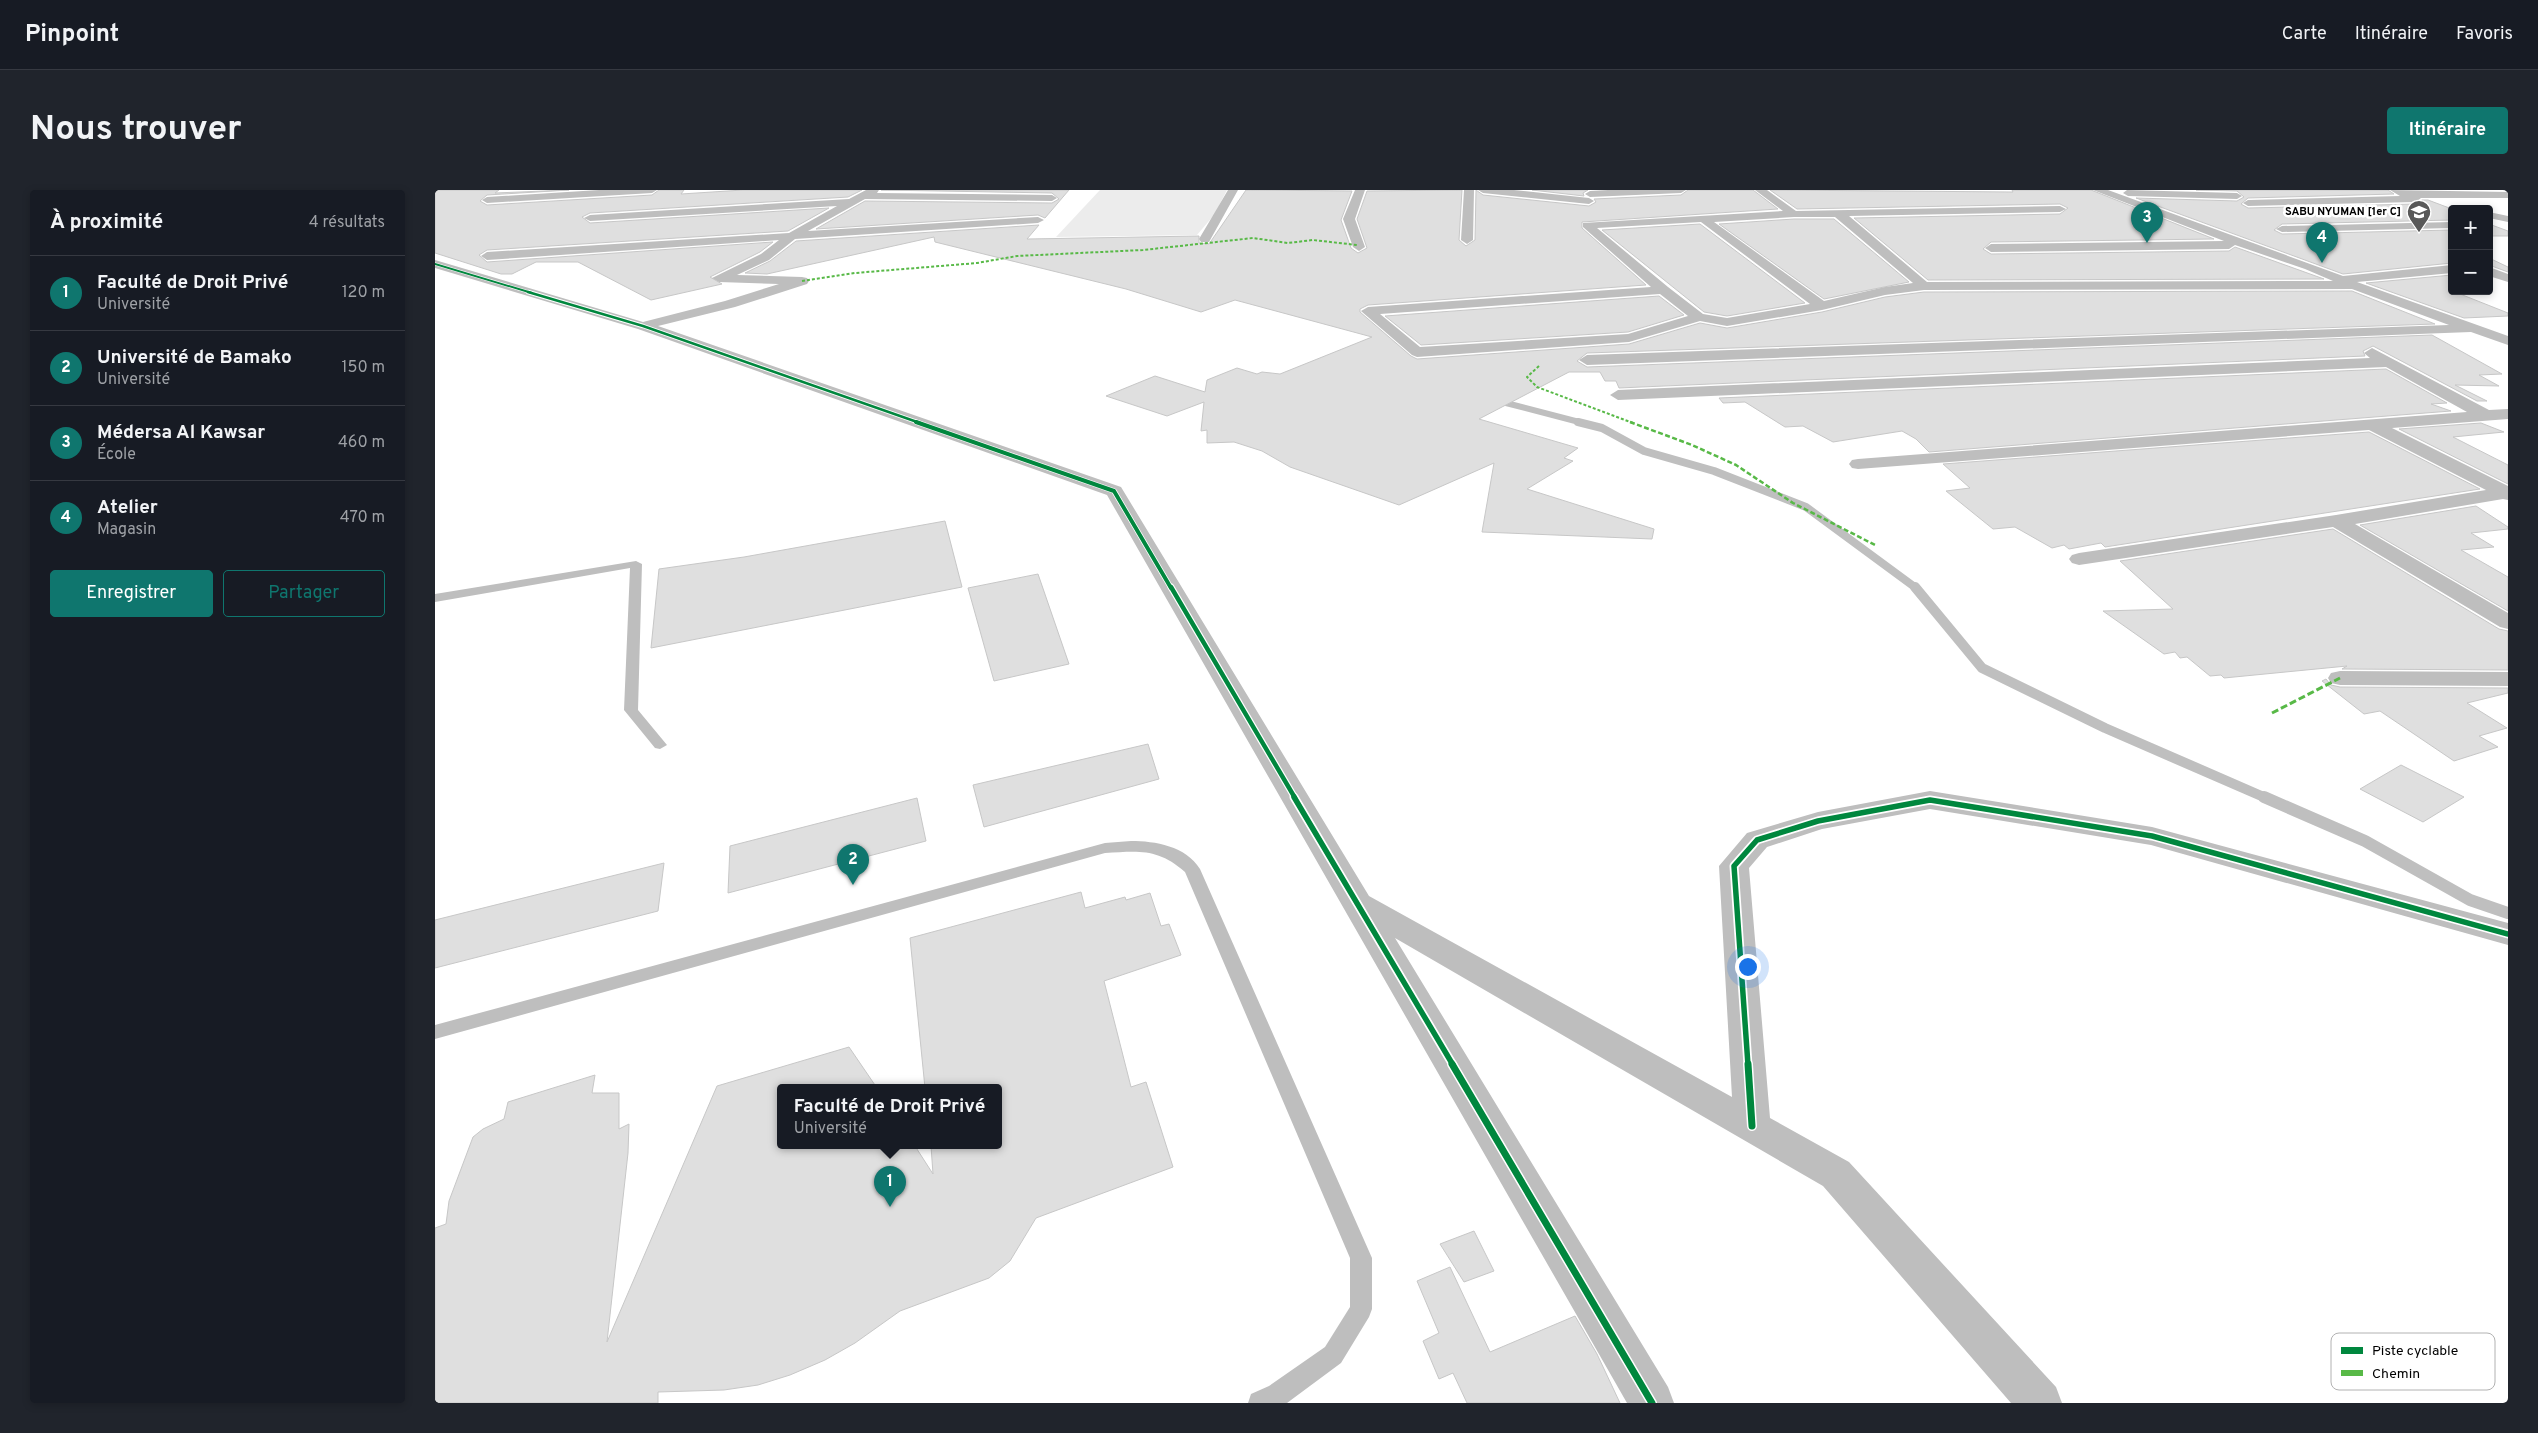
<!DOCTYPE html>
<html lang="fr">
<meta charset="utf-8">
<style>
body{margin:0;font-family:Overpass,sans-serif;background:#20242c;color:#f1f3f6}
.controls{position:absolute;right:15px;top:15px;display:grid;overflow:hidden;border-radius:5px;box-shadow:0 2px 8px #0003}
.controls button{width:45px;height:45px;display:grid;place-items:center;padding:0;border:0;border-bottom:1px solid #363941;background:#171b24;color:#f1f3f6;font:25px sans-serif}
.you{position:absolute;left:1312px;top:776px;width:18px;height:18px;margin:-12px;border:4px solid #fff;border-radius:50%;background:#1a73e8;box-shadow:0 0 0 8px #1a73e833}
.badge{display:grid;place-items:center;width:32px;height:32px;border-radius:50%;background:#0f766e;color:#fff;font-size:16px;font-weight:700}
.pin{position:absolute;translate:-50% -41px;filter:drop-shadow(0 1px 2px #0008)}
.pin::after{content:'';position:absolute;top:26px;width:18px;height:15px;background:inherit;clip-path:polygon(0 0,100% 0,50% 100%)}
.popup{position:absolute;left:342px;top:894px;width:225px;height:65px;box-sizing:border-box;display:grid;place-content:center;border-radius:5px;background:#171b24;filter:drop-shadow(0 1px 4px #0005);font-size:16px;white-space:nowrap;color:#9ea1a6}
.popup b{font-size:19px;color:#f1f3f6}
.popup::after{content:'';position:absolute;left:50%;top:100%;margin-left:-10px;border:10px solid transparent;border-top-color:#171b24}
.list{margin:0;padding:0;list-style:none}
h2{display:flex;justify-content:space-between;align-items:center;height:65px;margin:0;padding:0 20px;font-size:21px}
h2 small{font-size:16px;font-weight:400;color:#9ea1a6}
.list li{display:grid;grid-template-columns:32px 1fr auto;gap:15px;align-items:center;box-sizing:border-box;height:75px;padding:0 20px;border-top:1px solid #363941}
.list b{display:block;font-size:19px;white-space:nowrap}
.list p{margin:0;font-size:16px;white-space:nowrap;color:#9ea1a6}
.list em{font-size:16px;font-style:normal;color:#9ea1a6}
.actions{display:flex;gap:10px;padding:15px 20px}
.actions a{flex:1;padding:11px 0;border:1px solid #0f766e;border-radius:5px;text-align:center;font-size:18px;color:#0f766e}
.actions .main{background:#0f766e;color:#fff}
.map{position:relative;flex:none;width:2073px;height:1213px;overflow:hidden;border-radius:5px}
header{display:flex;align-items:center;gap:30px;box-sizing:border-box;height:70px;padding:0 25px;background:#171b24;border-bottom:1px solid #363941}
header strong{font-size:24px}
nav{display:flex;gap:28px;margin-inline-start:auto;font-size:18px}
.intro{display:flex;align-items:center;justify-content:space-between;box-sizing:border-box;height:120px;padding:0 30px}
h1{margin:0;font-size:35px}
.button{padding:12px 22px;border-radius:5px;background:#0f766e;color:#fff;font-size:18px;font-weight:700}
main{display:flex;gap:30px;padding:0 30px}
aside{flex:1;background:#171b24;border-radius:5px;box-shadow:0 2px 8px #0003}
.map>svg:first-child{display:block}
.green{fill:#ececec}
.lines{fill:none;stroke-linecap:round;stroke-linejoin:round}
.stream-far3{stroke:#bfbfbf;stroke-width:6}
.stream-far2{stroke:#bfbfbf;stroke-width:8}
.stream-far1{stroke:#bfbfbf;stroke-width:10}
.stream{stroke:#bfbfbf;stroke-width:12}
.building{fill:#dfdfdf;stroke:#c7c7c7}
.lane{fill:#bebebe;fill-rule:evenodd}
.street{fill:#bebebe;fill-rule:evenodd}
.quiet-far2{stroke:#58b947;stroke-width:2;stroke-dasharray:3 2;stroke-linecap:butt}
.quiet-far1{stroke:#58b947;stroke-width:2.5;stroke-dasharray:5 2.5;stroke-linecap:butt}
.quiet{stroke:#58b947;stroke-width:3;stroke-dasharray:7 3;stroke-linecap:butt}
.cycleway-far5-casing{stroke:#fff;stroke-width:3}
.cycleway-far4-casing{stroke:#fff;stroke-width:4.5}
.cycleway-far3-casing{stroke:#fff;stroke-width:5.5}
.cycleway-far2-casing{stroke:#fff;stroke-width:7}
.cycleway-far1-casing{stroke:#fff;stroke-width:9}
.cycleway-casing{stroke:#fff;stroke-width:10}
.cycleway-far5{stroke:#00873e;stroke-width:2}
.cycleway-far4{stroke:#00873e;stroke-width:2.5}
.cycleway-far3{stroke:#00873e;stroke-width:4}
.cycleway-far2{stroke:#00873e;stroke-width:4.5}
.cycleway-far1{stroke:#00873e;stroke-width:5.5}
.cycleway{stroke:#00873e;stroke-width:7}
.labels{text-anchor:middle;dominant-baseline:central;stroke-width:5;stroke-linejoin:round;paint-order:stroke}
.far-poi-label{font-size:11px;font-weight:bold;fill:#000;stroke:#fff;text-anchor:end}
.key{fill:#fff;stroke:#b2b2b2;stroke-width:1}
.key-label{font-size:14px;fill:#000}
</style>
<header>
<strong>Pinpoint</strong>
<nav><a>Carte</a><a>Itinéraire</a><a>Favoris</a></nav>
</header>
<div class="intro"><h1>Nous trouver</h1><a class="button">Itinéraire</a></div>
<main>
<aside>
<h2>À proximité<small>4 résultats</small></h2>
<ul class="list">
<li><span class="badge">1</span><div><b>Faculté de Droit Privé</b><p>Université</p></div><em>120 m</em></li>
<li><span class="badge">2</span><div><b>Université de Bamako</b><p>Université</p></div><em>150 m</em></li>
<li><span class="badge">3</span><div><b>Médersa Al Kawsar</b><p>École</p></div><em>460 m</em></li>
<li><span class="badge">4</span><div><b>Atelier</b><p>Magasin</p></div><em>470 m</em></li>
</ul>
<div class="actions"><a class="main">Enregistrer</a><a>Partager</a></div>
</aside>
<div class="map">
<svg width="2073" height="1213" viewBox="0 0 2073 1213">
<rect width="100%" height="100%" fill="#fff"/>
<path class="green" d="M665 0H792L779 25 762 45 621 47Z"/>
<g class="lines">
<path class="stream-far3" d="M1071 213 1148 233"/>
<path class="stream-far2" d="M1143 232 1167 238 1209 261 1279 281 1371 317 1481 398"/>
<path class="stream-far1" d="M1480 397 1547 478 1670 538 1831 608"/>
<path class="stream" d="M1829 607 1930 651 2035 710 2073 723"/>
</g>
<path class="building" d="M0 0H64L60 3 134 0 52 5 45 11 52 15 217 5 224 0H249L246 4 308 0H427L413 7 155 23 147 27 155 33 394 18 353 41 52 60 44 65 52 72 338 52 325 62 275 87 287 94 216 110 143 72H101L77 84H66L0 63Z
M446 0H634L610 28 603 25 381 39 430 11 617 13 624 9 617 3Z
M811 0 917 1 906 30 916 58 923 63 932 58 922 29 932 1 1027 0 1024 50 1031 56 1040 50 1041 0 1048 5 1154 16 1161 12 1159 9 1246 5 1253 0H1318L1343 19 1147 32V38L1211 95 933 115 925 119V122L976 166 982 169 1194 154 1265 133 1292 138 1387 122 1450 107 1489 102 1917 101 2000 134 1152 163 1142 171 1152 177 1997 145 2067 184 2044 185 2064 196 2020 195 2052 211H2042L1938 156 1928 161 1930 166 1206 197 1184 198 1181 191H1170L1165 182H1134L1044 229 1143 258 1129 268 1138 271 1092 299 1219 339 1217 349 1047 342 1059 273 964 315 855 277 827 261 799 252 772 253V240L766 241 769 212 732 226 671 206 720 186 770 202 772 190 802 178 822 184 827 182 845 184 937 147 800 110 766 122 691 99 500 52 499 47 332 84 310 83 335 71 361 51 604 35 592 49 764 46V53L774 54Z
M1097 0H1153L1148 3 1149 6Z
M1335 0 1578 2 1577 0H1656L1779 49 1556 52 1548 59 1556 64 1794 61 1800 57 1889 89 1493 90 1419 28 1625 24 1633 18 1625 14 1362 19Z
M1761 0H1953L1959 4 1813 8 1806 14 1813 18 1981 14 1987 10H1993L2017 19V30L1847 34 1839 40 1847 44 2017 40V73L1908 84 1701 8 1802 11 1809 7 1802 1Z
M1359 29H1399L1474 92 1389 109 1284 34Z
M1265 34 1370 113 1292 126 1269 122 1167 40Z
M2054 34 2073 41V46H2054Z
M2054 68 2073 77V82L2054 75Z
M2017 85V101H2047L2020 102 2073 123V126L2029 128 1931 93Z
M1224 106 1249 125 1193 142 986 155 950 126Z
M1951 179 2012 213 1996 214 2016 221 1494 262 1481 249 1467 241 1398 252 1368 236 1350 237 1310 212 1288 213 1284 208Z
M2046 233 2069 242 2018 247 2073 275V294L1964 239Z
M1934 242 2045 299 1670 357 1666 353 1634 359 1629 355 1617 358 1580 337 1558 339 1511 301 1535 298 1508 274Z
M2041 316 2073 337V339L2036 343 2059 357 2026 360 2073 387V421L1925 335Z
M510 331 527 397 216 458 224 379 309 367Z
M1898 339 2064 439 2073 441V480L1907 479 1912 476 1789 488 1786 485 1775 486 1752 467 1745 468 1740 462 1729 464 1668 421 1738 419 1685 371Z
M603 384 634 474 559 491 533 398Z
M1891 489 1896 495 1905 497 2073 498V503L2032 513 2072 538 2044 546 2063 557 2019 571 1945 521 1929 524 1887 491Z
M713 554 724 589 549 637 538 595Z
M1966 575 2029 607 1988 632 1925 599Z
M482 608 491 651 293 703 295 656Z
M229 673 223 721 0 778V730Z
M646 702 650 718 690 707 691 710 715 703 726 736 734 734 746 765 669 791 696 897 711 892 738 977 601 1028 575 1071 554 1088 465 1121 420 1153 390 1170 355 1185 323 1195 289 1200 223 1202V1213H0V1038L11 1034 14 1011 38 947 48 939 69 929 73 912 160 885 157 903H184V939L194 934 193 963 172 1152 282 896 414 857 442 898H346V956H480L498 984 496 956H564V898H490L475 748Z
M1039 1041 1059 1081 1029 1092 1005 1054Z
M1015 1077 1055 1162 1140 1126 1162 1164 1185 1213H1032L1018 1183 1004 1189 988 1151 1004 1143 982 1091Z"/>
<g class="lines">
<path class="lane" d="M201 371 207 374 203 520 232 555 225 559 220 558 189 520 195 378 0 412V404Z
M696 651C720 651 751 656 765 679L937 1068V1119L934 1127 906 1173 852 1213H813L816 1204 834 1196 890 1157 915 1117V1068L750 682C723 658 704 661 670 663L0 849V835L670 653Z"/>
<path class="street" d="M164 0H222L217 3 52 13 47 10 52 7Z
M431 0H444L442 3 617 5 622 8 617 11 430 9 373 41 603 27 609 30 603 33 360 49 334 70 302 85 367 87 372 88 374 91 372 94 300 117 223 136 686 297 934 706 1297 907 1284 676 1312 643 1383 622 1495 601 1717 637 2073 733V755L1716 655 1495 619 1387 639 1332 657 1314 678 1335 928 1414 972 1621 1197 1627 1213H1576L1388 996 960 748 1233 1197 1239 1213H1192L672 305 203 139 0 78V70L208 132 290 111 344 94 284 92 277 88 326 64 344 50 52 70 46 66 52 62 354 43 402 16 155 31 149 28 155 25 414 9Z
M793 0H803L774 52H766L764 49Z
M920 0H930L920 29 930 57 924 61 918 57 908 29Z
M1029 0H1039L1038 50 1032 54 1026 50Z
M1043 0H1079L1154 8 1159 11 1154 14 1048 3Z
M1173 0H1251L1246 3 1155 7 1150 4 1155 1Z
M1320 0H1332L1361 21 1625 16 1631 19 1625 22 1414 26 1492 92 1898 91 1870 79 1800 55 1794 59 1556 62 1550 58 1556 54 1789 51 1658 0H1673L1908 86 2017 75V83L1922 92 2073 146V155L2036 142 1152 175 1144 170 1152 165 2014 135 1917 99 1489 100 1450 105 1387 120 1292 136 1265 131 1194 152 982 167 977 165 926 121 933 117 1216 97 1148 37V33L1348 21ZM1359 27H1400L1478 93 1450 97 1389 111 1279 32ZM1266 32 1375 114 1292 128 1268 124 1233 97 1162 38ZM1225 104 1253 126 1193 144 985 157 945 124Z
M1692 0 1802 3 1807 6 1802 9 1693 6 1688 3Z
M1955 0 2073 2V8H1986L1981 12 1813 16 1808 13 1813 10 1965 6Z
M2054 22 2073 26V32L2054 28Z
M2017 32V38L1847 42 1841 39 1847 36Z
M2054 77 2073 84V92L2054 86Z
M1937 158 2054 220 2073 219V229L1957 238 2073 296V310L2068 309 1920 334 2073 423V439L2065 437 1898 337 1644 375 1637 373 1634 369 1637 365 1644 363 1901 325 2051 300 1934 240 1423 279 1417 278 1414 274 1417 270 1423 269 2032 222 1951 177 1183 210 1175 205 1183 200 1935 168 1929 163Z
M1905 481 2073 482V496L1905 495 1896 493 1893 488 1896 483Z"/>
<path class="quiet-far2" d="M367 91 420 83 542 73 582 66 708 60 818 48 853 53 878 50 922 55
M1104 176 1092 187 1102 197 1198 233"/>
<path class="quiet-far1" d="M1195 232 1257 255 1301 275 1358 313 1442 356"/>
<path class="quiet" d="M1837 523 1905 488"/>
<g class="cycleway-far5-casing">
<path id="cycleway-far5" d="M0 74 97 103"/>
</g>
<g class="cycleway-far4-casing">
<path id="cycleway-far4" d="M93 102 208 136 485 233"/>
</g>
<g class="cycleway-far3-casing">
<path id="cycleway-far3" d="M481 232 679 301 736 398"/>
</g>
<g class="cycleway-far2-casing">
<path id="cycleway-far2" d="M736 397 860 608"/>
</g>
<g class="cycleway-far1-casing">
<path id="cycleway-far1" d="M859 607 1018 875
M1313 875 1299 676 1322 650 1383 631 1495 610 1717 646 2073 744"/>
</g>
<g class="cycleway-casing">
<path id="cycleway" d="M1017 874 1217 1213
M1313 874 1317 936"/>
</g>
<use href="#cycleway-far5" class="cycleway-far5"/>
<use href="#cycleway-far4" class="cycleway-far4"/>
<use href="#cycleway-far3" class="cycleway-far3"/>
<use href="#cycleway-far2" class="cycleway-far2"/>
<use href="#cycleway-far1" class="cycleway-far1"/>
<use href="#cycleway" class="cycleway"/>
</g>
<defs>
<g id="school-pin" transform="scale(1.25)"><path d="M0 17L-7.5 6A9.5 9.5 0 1 1 7.5 6Z" fill="#595959" stroke="#fff"/><path d="M0-5L7-2L0 1L-7-2ZM-4 1L0 2.5L4 1V4Q0 6-4 4Z" fill="#fff"/></g>
</defs>
<g fill-rule="evenodd">
<use href="#school-pin" x="1984" y="22"/>
</g>
<g class="labels">
<g class="far-poi-label">
<text x="1966" y="22">SABU NYUMAN [1er C]</text>
</g>
</g>
<rect x="1896" y="1143" width="164" height="57" rx="8" class="key"/>
<rect x="1906" y="1157" width="22" height="7" fill="#00873e"/>
<rect x="1906" y="1180" width="22" height="6" fill="#58b947"/>
<g class="key-label">
<text x="1937" y="1165">Piste cyclable</text>
<text x="1937" y="1188">Chemin</text>
</g>
</svg>
<div class="controls">
<button>+</button>
<button>−</button>
</div>
<div class="you"></div>
<div class="pin badge" style="left:455px;top:1017px">1</div>
<div class="popup"><b>Faculté de Droit Privé</b>Université</div>
<div class="pin badge" style="left:418px;top:695px">2</div>
<div class="pin badge" style="left:1712px;top:53px">3</div>
<div class="pin badge" style="left:1887px;top:73px">4</div>
</div>
</main>
